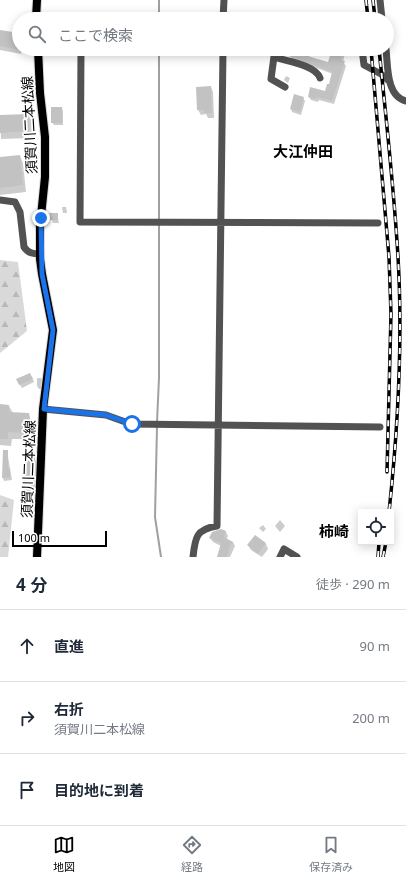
<!DOCTYPE html>
<html lang="ja">
<meta charset="utf-8">
<style>
body{margin:0;font-family:"Noto Sans","Noto Sans JP",sans-serif;background:#f2f2f3;color:#1f2937}
.controls{position:absolute;right:12px;bottom:12px;display:grid;overflow:hidden;border-radius:0px;box-shadow:0 2px 10px #0003}
.controls button{width:36px;height:36px;display:grid;place-items:center;padding:0;border:0;border-bottom:1px solid #e0e1e3;background:#fff;color:#1f2937;font:20px sans-serif}
.scale{position:absolute;left:12px;bottom:10px;width:95px;box-sizing:border-box;padding-left:4px;border:2px solid #000;border-top:0;font-size:11px;line-height:14px;white-space:nowrap;color:#000;-webkit-text-stroke:3px #fff;paint-order:stroke}
.stop{position:absolute;width:12px;height:12px;margin:-9px;border:3px solid #1a73e8;border-radius:50%;background:#fff}
.stop.end{background:#1a73e8;border-color:#fff;box-shadow:0 1px 4px #0008}
.list{margin:0;padding:0;list-style:none}
h2{display:flex;justify-content:space-between;align-items:center;height:52px;margin:0;padding:0 16px;font-size:17px}
h2 small{font-size:13px;font-weight:400;color:#747a83}
.list li{display:grid;grid-template-columns:26px 1fr auto;gap:12px;align-items:center;box-sizing:border-box;height:72px;padding:0 16px;border-top:1px solid #e0e1e3}
.list b{display:block;font-size:15px;white-space:nowrap}
.list p{margin:0;font-size:13px;white-space:nowrap;color:#747a83}
.list em{font-size:13px;font-style:normal;color:#747a83}
.icon{flex:none;width:22px;height:22px;fill:none;stroke:currentColor;stroke-width:2;stroke-linecap:round;stroke-linejoin:round}
.map{position:relative;flex:none;width:406px;height:557px;overflow:hidden}
.search{position:absolute;background:#fff;box-shadow:0 2px 10px #0003;left:12px;right:12px;top:12px;height:44px;display:flex;align-items:center;gap:10px;box-sizing:border-box;padding:0 14px;border-radius:22px;color:#747a83;font-size:15px}
.sheet{height:268px;background:#fff}
nav{display:flex;justify-content:space-around;align-items:center;box-sizing:border-box;height:56px;border-top:1px solid #e0e1e3;background:#fff;font-size:11px;color:#747a83}
nav a{display:grid;justify-items:center;gap:2px}
nav .on{color:#000}
.map>svg:first-child{display:block}
.forest{fill:url(#forest-firs)}
.shadow{fill:#0003}
.lines{fill:none;stroke-linecap:round;stroke-linejoin:round}
.stream{stroke:#a0a0a0;stroke-width:2}
.building{fill:#c2c2c2}
.major-casing{stroke:#dbdbdb;stroke-width:10}
.minor{stroke:#525252;stroke-width:7}
.major{stroke:#000;stroke-width:8}
.rail-casing{stroke:#000;stroke-width:3.5}
.rail{stroke:#fff;stroke-width:2;stroke-dasharray:6;stroke-linecap:butt}
.route{stroke:#1a73e8;stroke-width:5}
.labels{text-anchor:middle;dominant-baseline:central;stroke-width:3.5;stroke-linejoin:round;paint-order:stroke}
.street-label{font-size:14px;fill:#000;stroke:#fff}
.neighbourhood-label{font-size:15px;font-weight:bold;fill:#000;stroke:#fff}
</style>
<div class="map">
<svg width="406" height="557" viewBox="0 0 406 557">
<defs>
<pattern id="forest-firs" width="22" height="20" patternUnits="userSpaceOnUse"><rect width="22" height="20" fill="#d9d9d9"/><path d="M5 1l3.5 6h-7zM16 11l3.5 6h-7z" fill="#b8b8b8"/></pattern>
</defs>
<rect width="100%" height="100%" fill="#fff"/>
<path class="forest" d="M0 260 18 262 27 331 0 353Z
M0 495 14 500 8 557H0Z"/>
<path class="shadow" d="M0 31 19 34V49H22L21 54 0 50Z
M333 49H343L345 53 343 62 346 66 334 104 319 100 318 102 311 100 309 97 325 92 330 86 333 74 292 59 290 56 308 54 310 57 329 63Z
M286 76 290 78 288 83 284 80Z
M211 87 213 92 214 118H208L206 114 201 115 198 110Z
M303 98 305 101 301 115 292 112 291 109Z
M62 108 63 111V125H54L52 122Z
M28 115 32 121 33 138 1 139 0 116Z
M20 156 23 163 26 192 0 195V158Z
M62 207H66L67 213H63Z
M50 214H57L59 223H53Z
M32 377 34 382 22 388 17 380Z
M37 378H41L43 381 42 389H39L37 386Z
M0 405 9 406 13 413 28 414 35 431 31 439H12L11 446 0 445Z
M7 451 12 480 4 481 3 478Z
M34 458 37 463 36 495 27 494 24 489Z
M280 520 285 526 280 532 275 526Z
M263 525 266 529 263 532 259 528Z
M221 530 226 532 228 536 226 540 233 542 235 546 230 557H218L221 546 213 542 210 538Z
M255 536 266 544 268 549 262 557 251 550 248 545Z"/>
<g class="lines">
<path class="stream" d="M159 0V19
M157 422 159 378V49
M157 427 155 517 161 557"/>
</g>
<path class="building" d="M0 30 19 33V50L0 46Z
M291 49 308 53 307 56 328 62 332 49H344L341 60 345 61 332 101 317 97 316 99 308 97 310 87 325 91 327 84H329L332 72 289 56Z
M211 86 212 113H204V110H197L196 87Z
M294 94 304 97 300 112 290 109Z
M51 107H62V123H51Z
M28 114 29 131 0 133V115Z
M20 155 23 185 0 188V157Z
M49 213H58V220H50Z
M30 373 33 379 19 385 16 379Z
M0 404 9 405V412L29 413 31 424 28 433 8 432V439H0Z
M3 450H8V468H10V477L2 478Z
M24 457H35L34 490H23Z
M221 529 226 531 224 537 233 542 230 546 227 557H217L221 543 209 538 212 532Z
M255 535 266 543 258 554 247 545Z"/>
<g class="lines">
<g class="major-casing">
<path id="major" d="M36 19 37 0
M37 557 43 409 53 330 42 274 40 259V226L45 177V137L40 93 38 49"/>
</g>
<path class="minor" d="M380 0 382 19
M36 18 77 19
M223 19 224 0
M81 49 80 222 378 223
M275 49 271 79 285 87
M362 49 364 65 381 74 390 82
M386 49C388 66 386 96 406 101
M274 57C286 61 316 65 320 78
M0 200 15 202 20 212 24 247C28 253 33 254 40 254
M43 409 106 415 131 424 380 427
M193 557C195 538 196 529 217 526L223 49
M280 557 284 549 297 557"/>
<use href="#major" class="major"/>
<g class="rail-casing">
<path id="rail" d="M366 0 368 19
M373 0 375 19
M371 49 389 257 391 314 387 472
M379 49C386 118 394 188 398 257 403 342 398 428 389 512
M378 557 379 542
M383 557 386 542"/>
</g>
<use href="#rail" class="rail"/>
</g>
<g class="lines">
<path class="route" d="M41 218 42 274 53 330 44 409 106 415 132 424"/>
</g>
<g class="labels">
<g class="street-label">
<text transform="translate(29 125) rotate(-93)">須賀川二本松線</text>
<text transform="translate(28 469) rotate(-88)">須賀川二本松線</text>
</g>
<g class="neighbourhood-label">
<text x="303" y="151">大江仲田</text>
<text x="334" y="531">柿崎</text>
</g>
</g>
</svg>
<div class="controls">
<button><svg class="icon" aria-label="locate" viewBox="0 0 24 24"><circle cx="12" cy="12" r="6"/><path d="M12 2v4M12 18v4M2 12h4M18 12h4"/></svg></button>
</div>
<div class="scale">100 m</div>
<div class="stop" style="left:132px;top:424px"></div>
<div class="stop end" style="left:41px;top:218px"></div>
<div class="search"><svg class="icon" aria-label="search" viewBox="0 0 24 24"><circle cx="10" cy="10" r="6"/><path d="M15 15l6 6"/></svg>ここで検索</div>
</div>
<section class="sheet">
<h2>4 分<small>徒歩 · 290 m</small></h2>
<ul class="list">
<li><svg class="icon" aria-label="ahead" viewBox="0 0 24 24"><path d="M12 20V5M6 11l6-6 6 6"/></svg><div><b>直進</b></div><em>90 m</em></li>
<li><svg class="icon" aria-label="right" viewBox="0 0 24 24"><path d="M7 20v-9h11M14 6l5 5-5 5"/></svg><div><b>右折</b><p>須賀川二本松線</p></div><em>200 m</em></li>
<li><svg class="icon" aria-label="arrive" viewBox="0 0 24 24"><path d="M6 21V4h12l-3 4 3 4H6"/></svg><div><b>目的地に到着</b></div></li>
</ul>
</section>
<nav>
<a class="on"><svg class="icon" aria-label="map" viewBox="0 0 24 24"><path d="M3 6l6-2 6 2 6-2v14l-6 2-6-2-6 2zM9 4v14M15 6v14"/></svg>地図</a>
<a><svg class="icon" aria-label="directions" viewBox="0 0 24 24"><path d="M12 3l9 9-9 9-9-9zM9 14v-3h6M13 9l2 2-2 2"/></svg>経路</a>
<a><svg class="icon" aria-label="saved" viewBox="0 0 24 24"><path d="M7 4h10v16l-5-4-5 4z"/></svg>保存済み</a>
</nav>
